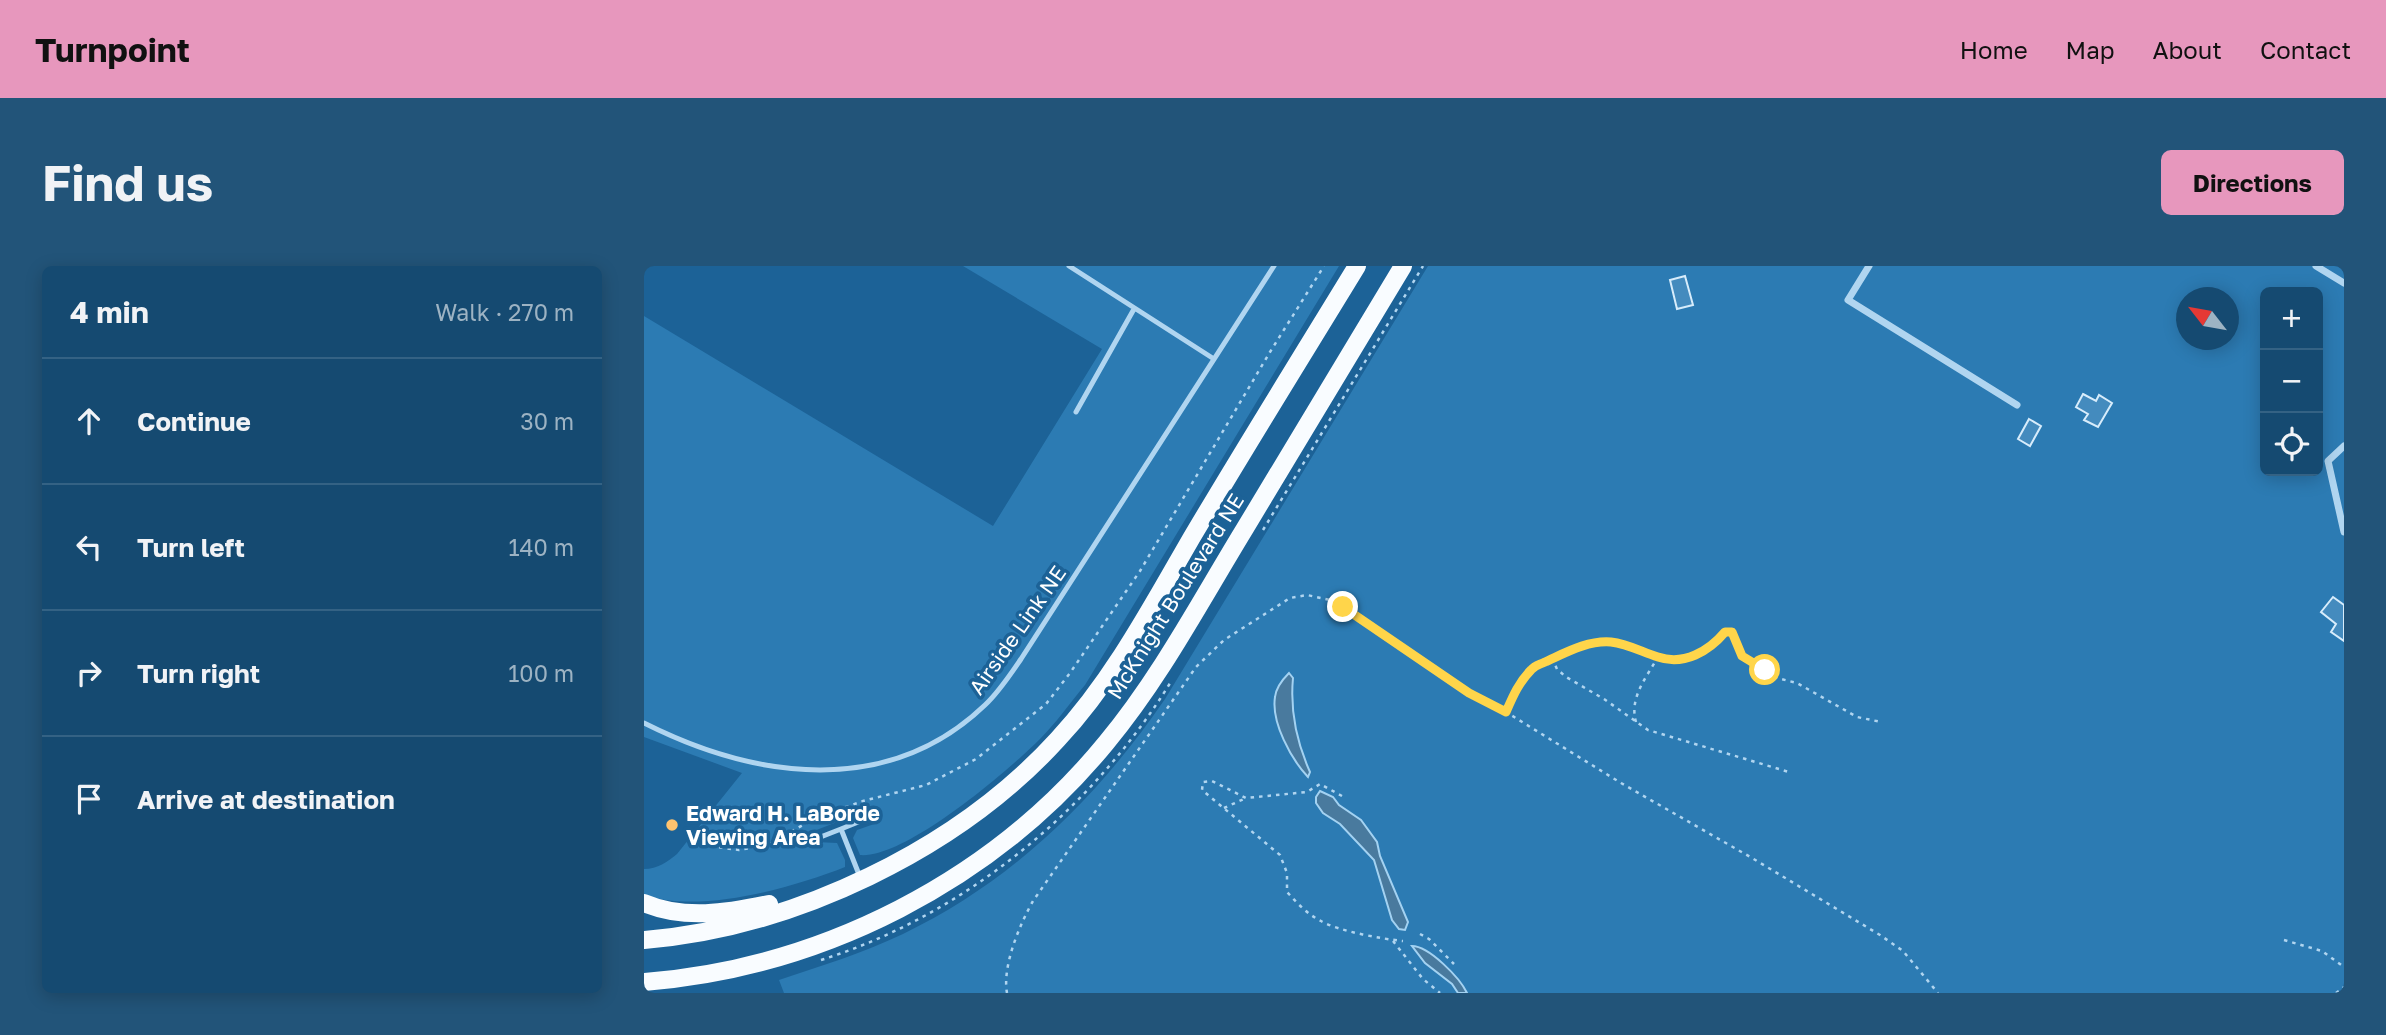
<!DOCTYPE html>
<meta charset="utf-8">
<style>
body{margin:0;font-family:"Golos Text",sans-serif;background:#225479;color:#f1f3f6}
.controls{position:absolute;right:21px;top:21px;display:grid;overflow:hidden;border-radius:10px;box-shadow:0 4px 18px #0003}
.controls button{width:63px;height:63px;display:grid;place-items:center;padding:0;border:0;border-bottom:2px solid #346284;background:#154a71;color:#f1f3f6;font:35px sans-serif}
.compass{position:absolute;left:1532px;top:21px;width:63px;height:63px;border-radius:50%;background:#154a71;box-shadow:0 4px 18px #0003;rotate:301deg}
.stop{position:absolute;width:21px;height:21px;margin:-16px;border:5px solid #ffd54a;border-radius:50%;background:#fff}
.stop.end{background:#ffd54a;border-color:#fff;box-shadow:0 2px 7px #0008}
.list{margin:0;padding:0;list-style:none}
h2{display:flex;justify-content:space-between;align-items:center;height:91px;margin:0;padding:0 28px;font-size:30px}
h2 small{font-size:23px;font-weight:400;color:#9db3c3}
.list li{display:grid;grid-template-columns:46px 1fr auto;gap:21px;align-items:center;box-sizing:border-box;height:126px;padding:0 28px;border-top:2px solid #346284}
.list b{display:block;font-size:26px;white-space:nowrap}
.list em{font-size:23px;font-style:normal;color:#9db3c3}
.icon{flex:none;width:38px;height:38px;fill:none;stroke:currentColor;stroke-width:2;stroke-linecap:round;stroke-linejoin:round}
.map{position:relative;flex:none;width:1700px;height:727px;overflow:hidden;border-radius:10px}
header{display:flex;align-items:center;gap:42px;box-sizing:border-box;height:98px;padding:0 35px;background:#e797bd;color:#111}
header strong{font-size:33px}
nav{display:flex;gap:38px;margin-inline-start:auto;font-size:24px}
.intro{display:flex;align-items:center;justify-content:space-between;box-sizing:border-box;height:168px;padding:0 42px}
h1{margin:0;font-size:49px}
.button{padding:18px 32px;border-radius:10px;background:#e797bd;color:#111;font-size:24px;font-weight:700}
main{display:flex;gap:42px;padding:0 42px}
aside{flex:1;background:#154a71;border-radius:10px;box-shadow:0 4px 18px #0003}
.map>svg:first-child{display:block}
.green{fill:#2c7bb3;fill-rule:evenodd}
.water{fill:#497a9e;stroke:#a3d2f2;stroke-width:2}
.building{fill:#448bbe;stroke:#d7ecfb;stroke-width:2}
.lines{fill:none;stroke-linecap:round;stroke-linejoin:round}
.path{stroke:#b0d5f0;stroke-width:2.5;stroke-dasharray:3.5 5;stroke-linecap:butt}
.lane{stroke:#b0d5f0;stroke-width:5}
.street{stroke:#b0d5f0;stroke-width:7}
.primary{stroke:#f9fcff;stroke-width:18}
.route{stroke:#ffd54a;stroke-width:9}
.poi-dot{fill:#ffc36f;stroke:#1c6297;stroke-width:2.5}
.labels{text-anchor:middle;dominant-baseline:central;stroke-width:7;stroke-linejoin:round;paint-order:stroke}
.street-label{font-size:21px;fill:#fff;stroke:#1c6297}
.poi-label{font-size:21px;font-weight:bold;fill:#fff;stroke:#1c6297;text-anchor:start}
</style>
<header>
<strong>Turnpoint</strong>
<nav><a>Home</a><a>Map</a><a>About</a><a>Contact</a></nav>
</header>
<div class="intro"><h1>Find us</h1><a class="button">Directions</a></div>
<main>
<aside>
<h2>4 min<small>Walk · 270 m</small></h2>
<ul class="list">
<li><svg class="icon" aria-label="ahead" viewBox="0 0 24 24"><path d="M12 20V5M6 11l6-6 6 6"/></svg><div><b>Continue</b></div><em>30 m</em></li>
<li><svg class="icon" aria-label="left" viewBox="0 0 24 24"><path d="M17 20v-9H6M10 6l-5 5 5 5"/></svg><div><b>Turn left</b></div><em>140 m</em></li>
<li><svg class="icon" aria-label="right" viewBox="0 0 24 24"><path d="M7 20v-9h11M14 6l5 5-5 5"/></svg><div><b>Turn right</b></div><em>100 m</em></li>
<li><svg class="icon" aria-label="arrive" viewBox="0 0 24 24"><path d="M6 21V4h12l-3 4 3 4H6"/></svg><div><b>Arrive at destination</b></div></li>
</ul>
</aside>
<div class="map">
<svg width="1700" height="727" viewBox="0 0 1700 727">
<rect width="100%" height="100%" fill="#1c6297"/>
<path class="green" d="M319 0H695L441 419C426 437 412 457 396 473 364 505 261 593 216 589L209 572 213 564 236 556 231 541 170 565 169 571 172 576 193 577 201 594V601C148 622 56 648 0 629V603C14 603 23 596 33 588L98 507 0 471V50L349 260 458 83Z
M784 0H1700V727H140L135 714C177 700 219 687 259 668 369 615 453 532 521 433ZM1621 26H1674V205H1621ZM1542 32H1584V74H1542Z"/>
<path class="water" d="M645 407 649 412C646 444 653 477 666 506L664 511C647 493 627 456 631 431 632 422 639 413 645 407Z
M676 525 689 531 695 539 717 554 733 576 736 590 764 656 761 664 755 663 748 654 730 594 696 558 679 547 672 537V531Z
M768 680C785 680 816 712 823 727H814L808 718 781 697Z"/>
<path class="building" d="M1041 10 1049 39 1033 43 1026 14Z
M1439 128 1452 135 1455 129 1468 137 1454 161 1440 154 1444 148 1432 141Z
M1385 153 1397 160 1386 180 1374 173Z
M1689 331 1700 339V375L1687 366 1692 358 1677 346Z"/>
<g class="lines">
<path class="path" d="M619 264 779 0
M908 392 913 403 922 411 960 433 1004 464 1145 506
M862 446C869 430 875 416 887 404 898 391 950 374 967 376 984 378 998 386 1014 391 1039 400 1065 385 1081 366H1088L1099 390 1133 412 1153 417 1213 451 1237 456
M992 456C985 432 1002 412 1014 391
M698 530 676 518 663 526 602 532 568 515 559 516 558 524 636 589 643 607V626C653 637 663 648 677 655 694 665 738 673 759 675
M580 542 602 532
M51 573 73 581 95 584 124 579 171 552 219 535 282 519 332 493 402 438 426 407 496 305 626 86 680 0
M776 668 785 673 810 698
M1640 674 1678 685 1700 701
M749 675 779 713 796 727
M177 694C321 649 450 542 528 414
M363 727C358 700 376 658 389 635L552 401 580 374 646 332 663 329 686 334 825 427 862 446 977 517 1108 592 1236 669 1259 685 1294 727
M1692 727 1700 721"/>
<path class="lane" d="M425 0 570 93
M432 146 490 43
M0 457C111 513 244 532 341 439 355 426 366 409 377 393L630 0
M174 572 197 563
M216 611 197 563 229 550"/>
<path class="street" d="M1225 0 1204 34 1373 139
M1672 0 1700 17
M1700 180 1684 195 1700 266"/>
<path class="primary" d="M0 637C40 654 83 647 125 638
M0 674C149 662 313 584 414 473 469 414 508 340 548 271 602 180 658 90 713 0
M0 716C178 702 349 615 462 477 516 412 556 336 600 264 653 176 706 88 759 0"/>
</g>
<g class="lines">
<path class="route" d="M699 341 825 427 862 446C869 430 875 416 887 404 891 399 895 399 901 396 921 387 944 374 967 376 984 378 998 386 1014 391 1040 400 1065 385 1081 366H1088L1098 390 1121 404"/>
</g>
<circle class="poi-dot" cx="28" cy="559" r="7"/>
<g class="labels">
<g class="street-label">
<text transform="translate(531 330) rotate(-58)">McKnight Boulevard NE</text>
<text transform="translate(373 364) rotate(-55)">Airside Link NE</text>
</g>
<g class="poi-label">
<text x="42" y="547">Edward H. LaBorde<tspan x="42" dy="24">Viewing Area</tspan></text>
</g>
</g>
</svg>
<div class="controls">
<button>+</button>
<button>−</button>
<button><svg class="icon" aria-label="locate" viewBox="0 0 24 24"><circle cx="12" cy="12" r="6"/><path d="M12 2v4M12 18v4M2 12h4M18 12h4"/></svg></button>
</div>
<svg class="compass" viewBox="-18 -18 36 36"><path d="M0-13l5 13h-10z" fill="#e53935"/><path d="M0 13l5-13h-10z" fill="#9db3c3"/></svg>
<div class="stop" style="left:1121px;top:404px"></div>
<div class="stop end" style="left:699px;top:341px"></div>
</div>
</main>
